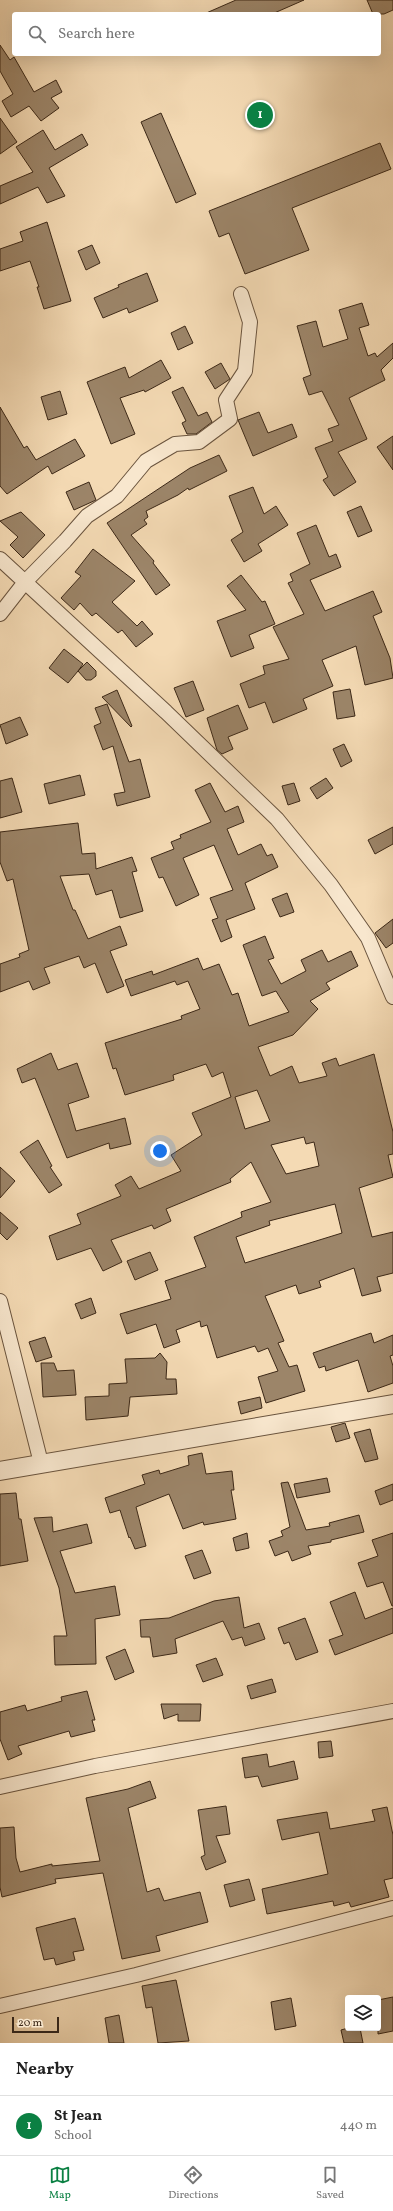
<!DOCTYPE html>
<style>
body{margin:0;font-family:Vollkorn,serif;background:#f2f2f2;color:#222}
.controls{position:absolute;right:12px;bottom:12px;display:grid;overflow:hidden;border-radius:4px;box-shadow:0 4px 16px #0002}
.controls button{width:36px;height:36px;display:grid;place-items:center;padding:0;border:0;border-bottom:1px solid #e0e0e0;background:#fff;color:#222;font:20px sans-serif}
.scale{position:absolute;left:12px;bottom:10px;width:47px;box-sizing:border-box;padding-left:4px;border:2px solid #3c2817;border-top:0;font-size:11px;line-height:14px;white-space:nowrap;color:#3c2817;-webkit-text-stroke:3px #f8e7ce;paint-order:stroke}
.you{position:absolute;left:160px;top:1151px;width:14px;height:14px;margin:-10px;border:3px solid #fff;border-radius:50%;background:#1a73e8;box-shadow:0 0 0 6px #1a73e833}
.badge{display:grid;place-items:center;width:26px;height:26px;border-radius:50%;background:#0b8043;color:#fff;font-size:13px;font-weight:700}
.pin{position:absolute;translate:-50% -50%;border:2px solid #fff;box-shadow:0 1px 4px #0006}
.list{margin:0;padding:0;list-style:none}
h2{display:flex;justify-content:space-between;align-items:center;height:52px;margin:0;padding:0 16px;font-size:17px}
h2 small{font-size:13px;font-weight:400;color:#767676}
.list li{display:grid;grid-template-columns:26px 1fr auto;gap:12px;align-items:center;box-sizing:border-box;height:60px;padding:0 16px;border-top:1px solid #e0e0e0}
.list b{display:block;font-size:15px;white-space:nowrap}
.list p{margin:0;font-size:13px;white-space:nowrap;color:#767676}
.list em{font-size:13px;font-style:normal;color:#767676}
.icon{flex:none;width:22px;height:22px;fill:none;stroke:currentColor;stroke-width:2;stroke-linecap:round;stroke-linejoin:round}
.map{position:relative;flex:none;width:393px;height:2043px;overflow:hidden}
.search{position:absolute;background:#fff;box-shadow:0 4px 16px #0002;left:12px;right:12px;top:12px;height:44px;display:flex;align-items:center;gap:10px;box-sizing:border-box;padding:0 14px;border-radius:4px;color:#767676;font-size:15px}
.sheet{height:112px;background:#fff}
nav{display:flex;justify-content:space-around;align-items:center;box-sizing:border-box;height:56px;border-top:1px solid #e0e0e0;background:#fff;font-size:11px;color:#767676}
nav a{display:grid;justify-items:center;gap:2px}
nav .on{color:#0b8043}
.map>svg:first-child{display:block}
.building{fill:#9c8569;stroke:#3c2817;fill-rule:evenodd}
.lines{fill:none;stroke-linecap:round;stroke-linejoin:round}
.minor-casing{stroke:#6a543e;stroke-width:16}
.tertiary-casing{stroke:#6a543e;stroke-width:20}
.minor{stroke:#f8e7ce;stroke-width:14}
.tertiary{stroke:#f8e7ce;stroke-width:18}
</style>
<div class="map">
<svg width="393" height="2043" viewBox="0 0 393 2043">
<rect width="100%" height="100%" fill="#f4dab4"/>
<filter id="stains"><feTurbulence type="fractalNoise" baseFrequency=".005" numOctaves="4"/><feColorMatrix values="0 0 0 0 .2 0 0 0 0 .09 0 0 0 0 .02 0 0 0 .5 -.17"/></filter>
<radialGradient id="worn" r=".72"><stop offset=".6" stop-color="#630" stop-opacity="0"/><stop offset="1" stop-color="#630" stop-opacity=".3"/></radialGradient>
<path class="building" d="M236 0H304L272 14H204Z
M367 0H393V10L384 14H373Z
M0 45 10 60 14 57 34 92 56 80 62 92 51 98 59 108 41 121 29 106 11 117 2 101 13 94 0 71Z
M161 113 196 194 176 203 141 122Z
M0 118 17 142 0 154Z
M43 130 55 150 82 134 88 145 49 168 65 196 47 203 38 187 0 204V186L33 172 16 147Z
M380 143 391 169 292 208 309 250 245 274 229 233 219 237 209 211Z
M47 222 71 301 44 309 37 287H39L30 261 0 271V249L23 241 20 232Z
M92 245 100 263 86 270 78 251Z
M147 273 158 301 129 313 127 308 103 318 94 298 119 287 118 285Z
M362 303 369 325 359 328 368 356 375 353 377 357 393 343V358L381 370 385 380 349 398 367 439 338 452 356 482 334 496 323 480 328 477 315 448 333 441 328 429 339 425 322 391 309 395 303 378 311 375 297 326 316 321 323 347 348 339 339 310Z
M185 326 193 343 178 350 171 333Z
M161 360 171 378 145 392 144 390 120 398 135 434 111 444 87 382 125 367 129 378Z
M221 363 230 379 215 389 205 372Z
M183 387 198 416 207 412 212 422 196 434H187L182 423 186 421 172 392Z
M60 391 67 414 48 420 41 397Z
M0 407 24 448 27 446 36 460 75 439 85 456 52 474 48 466 7 494 0 486Z
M259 412 268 433 292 424 297 437 253 456 238 420Z
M393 436V470L377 447Z
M219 455 227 471 189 490 188 488 178 495 146 511 148 517 144 520 147 524 131 535 154 561 153 563 170 585 156 595 107 523 190 468Z
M89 482 96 500 74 510 66 492Z
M253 487 264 514 276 506 288 525 258 544 262 551 244 562 231 540 243 532 229 496Z
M361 506 372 531 358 537 347 512Z
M21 512 45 535 23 558 10 545 18 537 0 521Z
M316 525 329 557 336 554 341 567 310 580 325 611 373 591 382 612 373 616 390 658 393 678 365 685 356 646 322 660 333 686 303 699 307 709 273 723 265 702 249 708 240 684 265 674 263 666 289 659 273 627 304 614 288 583 293 581 290 574 310 564 297 533Z
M93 549 135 581 112 602 137 626 142 621 153 634 136 647 122 630 118 633 96 613 92 616 80 603 74 610 61 598 81 576 75 572Z
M241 575 262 602 265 601 275 624 249 635 254 648 231 657 217 621 246 610 227 586Z
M64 649 83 664 78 671 87 662 96 671V676L91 680H86L78 671 68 683 49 668Z
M193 681 204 710 186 717 174 688Z
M350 689 355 716 337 719 333 692Z
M117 690 132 726 131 727 102 697Z
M107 704 129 762 140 759 150 797 117 806 114 794 125 792 113 746 103 750 94 726 101 723 95 708Z
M238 705 248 729 228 737 233 749 222 754 217 750 207 718Z
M20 717 28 735 6 744 0 725Z
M344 744 352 761 341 767 333 749Z
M80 775 85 795 49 804 44 784Z
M12 778 22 812 0 818V781Z
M326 778 333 788 317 799 310 788Z
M210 783 225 812 238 806 244 822 227 829 238 855 261 844 267 856 272 854 278 867 245 883 255 909 226 920 232 937 221 942 212 920 218 918 210 898 233 890 214 845 183 858 199 895 176 906 163 877 159 878 151 858 174 849 171 842 181 838 180 835 211 822 195 790Z
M294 783 300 801 288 805 282 786Z
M78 823 82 854 95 853 96 869 132 857 137 871 132 872 143 911 120 918 112 890 96 895 89 874 60 876 73 910H75L88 939 120 926 127 945 110 951 124 986 107 993 95 963 84 968 79 956 44 968 50 983 33 990 29 981 0 992V964L20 957 19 954 29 950 13 879 7 881 0 862V832Z
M393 827V844L375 854 368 840Z
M287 893 294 912 280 917 272 899Z
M393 919V943L386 948 375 933Z
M265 936 274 958 268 960 281 984 306 971 301 960 322 950 328 962 351 951 358 966 326 983 330 989 310 1001 318 1009 293 1035 258 1047 270 1076 292 1066 299 1083 327 1076 322 1063 336 1058 339 1066 374 1054 393 1132V1154L388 1155 393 1177 359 1188 372 1237 393 1232V1273L377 1277 381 1291 362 1296 354 1268 319 1281 321 1287 299 1294 296 1285 265 1296 284 1341 278 1343 289 1367 297 1365 305 1391 266 1403 258 1377 278 1371 268 1348 258 1352 255 1346 217 1358 207 1325 201 1327 200 1321 176 1330 180 1342 164 1348 156 1324 127 1334 120 1314 171 1299 165 1281 206 1267 194 1237 242 1217 241 1212 271 1202 251 1162 230 1179 231 1182 166 1209 171 1221 154 1229 152 1225 111 1240 122 1262 103 1271 91 1248 57 1260 49 1236 81 1224 77 1214 121 1196 115 1185 131 1176 139 1189 181 1171 171 1155 202 1135 192 1113 231 1097 223 1072 212 1077 206 1064 173 1075 174 1080 125 1095 116 1068 113 1069 105 1043 182 1019 181 1016 200 1009 188 981 177 985 175 981 131 996 125 980 152 971 153 975 198 958 203 970 219 964 232 995 238 993 249 1026 289 1012 276 991 262 996 243 945ZM257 1090 270 1121 245 1129 235 1097ZM304 1137 306 1144 314 1142 319 1166 286 1174 271 1145ZM335 1204 342 1233 245 1263 236 1237 270 1225 269 1221Z
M51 1053 58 1070 77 1063 89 1097 68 1104 76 1131 125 1118 131 1144 110 1149 109 1143 67 1158 35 1078 22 1083 17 1069Z
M38 1140 52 1166 50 1167 62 1185 49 1193 20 1152Z
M0 1167 15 1181 0 1198Z
M0 1212 18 1228 7 1240 0 1233Z
M150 1252 158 1270 135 1280 127 1261Z
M91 1298 96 1313 81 1319 75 1304Z
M371 1333 374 1343 393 1335V1355L390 1356 393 1366V1383L368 1392 358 1360 326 1371 325 1366 319 1368 313 1353Z
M45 1337 52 1357 36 1362 29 1342Z
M160 1353 167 1362 166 1379H176L177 1394 130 1397 128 1416 86 1420 85 1397 109 1396V1384L127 1383 125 1359 155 1358Z
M41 1363H54L57 1371 74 1370 76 1395 43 1397Z
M260 1397 262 1408 241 1414 238 1402Z
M345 1423 350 1438 336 1442 331 1427Z
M370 1429 378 1459 365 1462 354 1433Z
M202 1453 206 1474 232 1471 234 1490H231L236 1519 204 1525 203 1522 183 1529 169 1494 136 1507 146 1546 135 1549 130 1537 129 1538 120 1510 110 1513 105 1498 145 1484 142 1475 159 1470 160 1474 189 1465 188 1456Z
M327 1478 330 1492 297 1498 294 1484Z
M288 1482 306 1530 330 1526 329 1523 359 1515 364 1532 331 1540V1542L308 1546 311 1554 292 1561 288 1551 275 1556 269 1541 283 1536 281 1531 290 1527 281 1483Z
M393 1484V1500L380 1505 375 1491Z
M16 1493 19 1519H21L28 1561 0 1566V1494Z
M52 1517 53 1532 87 1524 92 1543 60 1551 75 1593 115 1586 120 1615 95 1619 96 1664 55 1665 54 1636H67L59 1588 34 1518Z
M247 1533 249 1548 236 1551 233 1538Z
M393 1533V1606H392L383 1582 367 1587 358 1563 378 1556 372 1540Z
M202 1550 211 1573 194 1579 185 1556Z
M355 1592 365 1619 393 1608V1633L335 1655 329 1640 343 1635 330 1602Z
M239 1597 244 1628 259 1623 265 1639 245 1646 242 1637 232 1640 223 1621 175 1639 177 1653 153 1657 150 1637H141L140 1620 169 1618 214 1601Z
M305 1618 318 1652 296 1660 289 1642 284 1644 278 1628Z
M125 1649 134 1672 115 1680 106 1657Z
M216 1658 223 1675 203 1682 196 1665Z
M272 1679 276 1692 251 1699 247 1686Z
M87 1691 95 1720H92L95 1731 71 1737 69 1731 18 1746 22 1754 8 1760 0 1739V1712L25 1705 27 1711 62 1701 61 1697Z
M161 1704H201L200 1721H178V1714L164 1719Z
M331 1741 333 1756 319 1758 318 1742Z
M267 1754 269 1767 294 1761 298 1779 262 1787 258 1776 245 1778 242 1758Z
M150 1781 156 1798 128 1808 147 1892 159 1888 164 1901 200 1892 208 1922 156 1936 160 1951 122 1959 103 1873 55 1879 56 1883 2 1897 0 1887V1828L14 1827 16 1858 20 1872 52 1864V1866L100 1861 86 1798 128 1789Z
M226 1806 230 1834 216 1836 226 1862 206 1870 201 1857 205 1855 198 1810Z
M387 1807 393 1835V1878L384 1880 389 1897 351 1907 349 1902 334 1906 333 1901 267 1914 262 1889 328 1874 319 1832 282 1840 277 1820 327 1812 330 1829 375 1821 372 1810Z
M249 1879 255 1900 230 1907 224 1885Z
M75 1918 84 1950 73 1952 75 1960 56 1965 54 1958 44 1960 36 1928Z
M176 1980 189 2041 158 2043 152 2007 146 2008 142 1986Z
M393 1997V2031L378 2034V2000Z
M291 1998 296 2026 275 2030 271 2002Z
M119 2015 124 2043H109L105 2018Z
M348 2028H360L363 2043H344L341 2030Z"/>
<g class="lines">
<g class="minor-casing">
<path id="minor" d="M0 559 166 712 277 819 331 885 368 938 393 997
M0 614 25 582 65 541 87 516 117 496 146 461 175 444 199 442 230 419 226 400 245 371 250 322 241 294
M0 1301 41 1463
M0 1787 95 1766 393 1711
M0 2006 136 1975 393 1908"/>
</g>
<g class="tertiary-casing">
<path id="tertiary" d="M0 1471 393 1404"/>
</g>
<use href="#minor" class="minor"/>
<use href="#tertiary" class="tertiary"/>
</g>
<rect width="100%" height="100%" filter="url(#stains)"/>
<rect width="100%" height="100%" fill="url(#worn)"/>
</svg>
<div class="controls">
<button><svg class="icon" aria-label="layers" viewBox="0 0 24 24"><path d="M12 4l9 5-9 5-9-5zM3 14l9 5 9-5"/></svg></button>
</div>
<div class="scale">20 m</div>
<div class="you"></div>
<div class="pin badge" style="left:260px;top:115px">1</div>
<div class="search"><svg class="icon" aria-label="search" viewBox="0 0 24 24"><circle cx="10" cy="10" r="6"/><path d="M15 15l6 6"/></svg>Search here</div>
</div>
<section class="sheet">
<h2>Nearby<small></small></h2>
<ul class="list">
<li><span class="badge">1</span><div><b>St Jean</b><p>School</p></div><em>440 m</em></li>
</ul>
</section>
<nav>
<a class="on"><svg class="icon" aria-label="map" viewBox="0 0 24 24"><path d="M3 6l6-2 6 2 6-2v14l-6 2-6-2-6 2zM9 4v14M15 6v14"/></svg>Map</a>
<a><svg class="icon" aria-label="directions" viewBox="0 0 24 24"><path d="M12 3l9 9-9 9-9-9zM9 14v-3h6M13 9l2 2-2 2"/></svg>Directions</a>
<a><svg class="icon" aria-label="saved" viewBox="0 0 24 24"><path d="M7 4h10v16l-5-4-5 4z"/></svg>Saved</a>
</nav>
